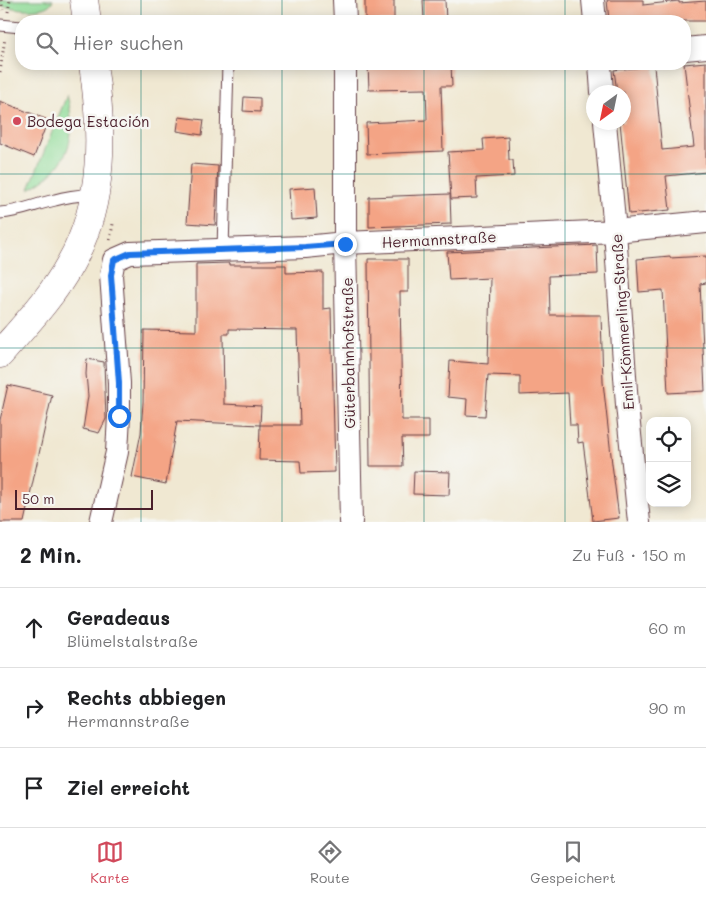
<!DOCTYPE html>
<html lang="de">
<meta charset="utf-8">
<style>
body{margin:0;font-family:Mali,sans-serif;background:#f2f2f2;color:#202124}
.controls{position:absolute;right:15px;bottom:15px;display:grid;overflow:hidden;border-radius:10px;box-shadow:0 2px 12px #0003}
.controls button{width:45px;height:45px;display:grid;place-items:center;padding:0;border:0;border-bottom:1px solid #e0e0e0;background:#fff;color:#202124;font:25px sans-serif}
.compass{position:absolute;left:586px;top:85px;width:45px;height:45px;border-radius:50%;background:#fff;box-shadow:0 2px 12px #0003;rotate:213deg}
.scale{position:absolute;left:15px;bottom:12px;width:138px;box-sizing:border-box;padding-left:5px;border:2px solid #4a1f2b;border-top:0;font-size:14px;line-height:18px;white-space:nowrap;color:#4a1f2b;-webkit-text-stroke:4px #f6f6f2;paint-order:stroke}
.stop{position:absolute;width:15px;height:15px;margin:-11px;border:4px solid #1a73e8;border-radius:50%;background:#fff}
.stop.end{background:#1a73e8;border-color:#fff;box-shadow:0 1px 5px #0008}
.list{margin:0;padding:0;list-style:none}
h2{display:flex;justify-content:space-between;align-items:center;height:65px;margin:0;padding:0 20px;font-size:21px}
h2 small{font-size:16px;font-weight:400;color:#757577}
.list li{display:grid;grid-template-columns:32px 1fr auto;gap:15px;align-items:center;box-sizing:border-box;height:80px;padding:0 20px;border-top:1px solid #e0e0e0}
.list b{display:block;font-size:19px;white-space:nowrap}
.list p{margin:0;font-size:16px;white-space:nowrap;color:#757577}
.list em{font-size:16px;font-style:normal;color:#757577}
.icon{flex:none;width:28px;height:28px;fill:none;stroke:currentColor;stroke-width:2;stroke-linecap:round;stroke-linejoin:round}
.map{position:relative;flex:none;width:706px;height:522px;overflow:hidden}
.search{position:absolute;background:#fff;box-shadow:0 2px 12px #0003;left:15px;right:15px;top:15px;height:55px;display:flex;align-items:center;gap:12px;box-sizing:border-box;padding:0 18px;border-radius:20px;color:#757577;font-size:19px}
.sheet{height:305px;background:#fff}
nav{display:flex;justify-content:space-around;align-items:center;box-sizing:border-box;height:70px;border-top:1px solid #e0e0e0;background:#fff;font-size:14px;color:#757577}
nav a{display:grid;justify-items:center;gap:2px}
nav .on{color:#d1495b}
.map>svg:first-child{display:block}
.green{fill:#90dc98;stroke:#6d7e62}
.building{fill:#f4a485;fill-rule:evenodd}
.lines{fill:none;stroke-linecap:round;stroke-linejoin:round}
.lane-casing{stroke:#633d44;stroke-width:13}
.street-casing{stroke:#633d44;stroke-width:24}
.secondary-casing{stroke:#633d44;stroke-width:29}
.path{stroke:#633d44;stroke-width:3;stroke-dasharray:1 4;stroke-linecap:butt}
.lane{stroke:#fff;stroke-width:11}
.street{stroke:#fff;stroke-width:22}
.secondary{stroke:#fff;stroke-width:28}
.route{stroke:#1a73e8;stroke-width:6}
.grid{fill:none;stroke:#0f766e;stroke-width:1;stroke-opacity:0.55}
.poi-dot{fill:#d1495b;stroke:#f6f6f2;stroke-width:2}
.labels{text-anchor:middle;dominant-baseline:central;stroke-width:5;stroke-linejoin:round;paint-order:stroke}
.poi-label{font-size:15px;fill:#4a1f2b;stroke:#f6f6f2;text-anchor:start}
.street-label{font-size:15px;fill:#4a1f2b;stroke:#f6f6f2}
</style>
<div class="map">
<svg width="706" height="522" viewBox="0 0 706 522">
<rect width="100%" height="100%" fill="#f6f6f2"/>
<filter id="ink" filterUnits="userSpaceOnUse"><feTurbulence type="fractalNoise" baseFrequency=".02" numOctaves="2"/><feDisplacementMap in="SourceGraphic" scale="10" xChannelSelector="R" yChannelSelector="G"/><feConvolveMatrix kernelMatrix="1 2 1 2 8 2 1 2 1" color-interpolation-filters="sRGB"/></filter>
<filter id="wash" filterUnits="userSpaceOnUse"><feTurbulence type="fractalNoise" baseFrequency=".0096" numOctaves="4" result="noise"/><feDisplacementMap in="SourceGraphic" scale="20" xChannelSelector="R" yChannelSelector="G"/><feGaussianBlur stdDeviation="1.12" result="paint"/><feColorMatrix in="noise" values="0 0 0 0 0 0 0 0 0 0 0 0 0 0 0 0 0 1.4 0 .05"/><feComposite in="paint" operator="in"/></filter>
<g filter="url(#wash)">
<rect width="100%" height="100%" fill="#f0e8d2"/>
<path class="green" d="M0 0H53C47 15 14 8 0 6Z
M67 95C78 137 69 168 29 189Z"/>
<g id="blocks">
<path class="building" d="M365 0H394V21H365Z
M423 0H445L446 21H424Z
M607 0H643V5L679 1V3L706 1V21H609Z
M706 62V172L666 176 670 210 629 214 620 122H624V92H617L614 70 654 66 662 150 694 147 684 64Z
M368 64H451L452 86H441L443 151 367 154 366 123 427 120 426 89 369 90Z
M244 97 260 98V112L243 111Z
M0 101 48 120 34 157 0 143Z
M179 117 204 120 202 135 177 131Z
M508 137 509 160H513L514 176 476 178 477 198 451 199 448 152 484 150 483 139Z
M191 164 218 166 215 225 187 223Z
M315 187 317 218 291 220 289 189Z
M450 194 451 224 369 227V197Z
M597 245 598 274 549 276 550 315H601L603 382 612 464 619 518 593 521 583 442 578 443 577 425H570L568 393 520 395V376L488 375 485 416 466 415 467 399 448 397 450 361 488 364 490 278 449 280 447 252Z
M670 256V258L706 256V283L700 284 705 391 668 393 663 290 639 292 637 259Z
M368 259H408V292H400L402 420H429V438H402L403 466H370Z
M229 263V265H286V273L323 272V309L331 308 335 472 301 473 300 461 259 460 260 425 177 421 166 484 132 477 141 433 143 402 144 330 196 331V264ZM229 329 297 330 300 425H260L261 406 224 404 223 334H229Z
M87 359 104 362 106 419 99 433 83 429 88 396 86 374Z
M8 385 52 395 24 522H0V420Z
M414 471 450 472 449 495 413 494Z"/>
</g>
</g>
<g filter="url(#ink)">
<use href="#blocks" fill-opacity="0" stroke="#633d44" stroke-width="1"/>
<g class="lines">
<g class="lane-casing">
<path id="lane" d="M0 25 21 27
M0 213C20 212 36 204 55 200 68 196 81 195 95 194
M223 250 228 64"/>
</g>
<g class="street-casing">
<path id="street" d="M344 0 345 21
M593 0 595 21
M685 49 706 47
M345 64V243L351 522
M600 64 602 92
M605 122 615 231 627 405 639 522
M101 522 117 452 119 416V383L111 275 114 260 130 253 305 247 345 243 615 231 706 222"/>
</g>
<g class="secondary-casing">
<path id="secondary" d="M84 0 87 21
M0 354C25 325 52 297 70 264 105 203 103 131 93 64"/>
</g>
<path class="path" d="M1 0 3 10
M8 12 10 0
M0 72 5 38
M110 240 113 224"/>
<use href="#lane" class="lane"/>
<use href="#street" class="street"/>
<use href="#secondary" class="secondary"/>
</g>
</g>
<g class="lines" filter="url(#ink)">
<path class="route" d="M119 416V383L111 275 114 260 130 253 305 247 345 244"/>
</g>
<path class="grid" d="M141 0V21M282 0V21M424 0V21M565 0V21M141 64V522M282 64V522M424 64V522M565 64V522M0 174H706M0 348H706"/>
<circle class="poi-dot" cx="17" cy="121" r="5"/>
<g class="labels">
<g class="poi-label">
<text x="27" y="121">Bodega Estación</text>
</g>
<g class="street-label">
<text transform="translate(439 239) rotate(-3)">Hermannstraße</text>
<text transform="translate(622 322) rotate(-94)">Emil-Kömmerling-Straße</text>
<text transform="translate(348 353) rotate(-91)">Güterbahnhofstraße</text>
</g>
</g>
</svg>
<div class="controls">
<button><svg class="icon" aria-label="locate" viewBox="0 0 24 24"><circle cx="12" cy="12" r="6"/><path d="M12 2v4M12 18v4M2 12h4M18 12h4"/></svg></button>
<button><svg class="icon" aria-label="layers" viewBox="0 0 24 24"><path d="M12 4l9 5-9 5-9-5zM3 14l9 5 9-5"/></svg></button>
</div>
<svg class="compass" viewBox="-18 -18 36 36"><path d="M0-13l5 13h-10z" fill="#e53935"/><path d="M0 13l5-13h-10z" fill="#757577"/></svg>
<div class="scale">50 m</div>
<div class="stop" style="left:119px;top:416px"></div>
<div class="stop end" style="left:345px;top:244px"></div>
<div class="search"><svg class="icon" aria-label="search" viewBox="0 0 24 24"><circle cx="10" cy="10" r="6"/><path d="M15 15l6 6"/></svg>Hier suchen</div>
</div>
<section class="sheet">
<h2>2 Min.<small>Zu Fuß · 150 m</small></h2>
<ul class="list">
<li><svg class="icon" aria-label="ahead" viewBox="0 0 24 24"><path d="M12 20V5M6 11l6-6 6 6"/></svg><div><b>Geradeaus</b><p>Blümelstalstraße</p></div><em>60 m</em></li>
<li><svg class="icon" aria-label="right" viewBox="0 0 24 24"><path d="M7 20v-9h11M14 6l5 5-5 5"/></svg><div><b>Rechts abbiegen</b><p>Hermannstraße</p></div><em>90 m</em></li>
<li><svg class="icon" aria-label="arrive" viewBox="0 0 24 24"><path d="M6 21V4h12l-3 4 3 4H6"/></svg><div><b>Ziel erreicht</b></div></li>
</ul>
</section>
<nav>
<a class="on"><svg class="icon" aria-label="map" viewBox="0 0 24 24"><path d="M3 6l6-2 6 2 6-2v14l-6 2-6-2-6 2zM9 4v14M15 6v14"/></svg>Karte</a>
<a><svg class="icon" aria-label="directions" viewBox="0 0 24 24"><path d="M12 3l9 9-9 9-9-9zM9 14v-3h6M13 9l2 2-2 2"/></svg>Route</a>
<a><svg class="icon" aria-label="saved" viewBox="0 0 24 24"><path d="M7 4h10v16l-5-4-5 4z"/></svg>Gespeichert</a>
</nav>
